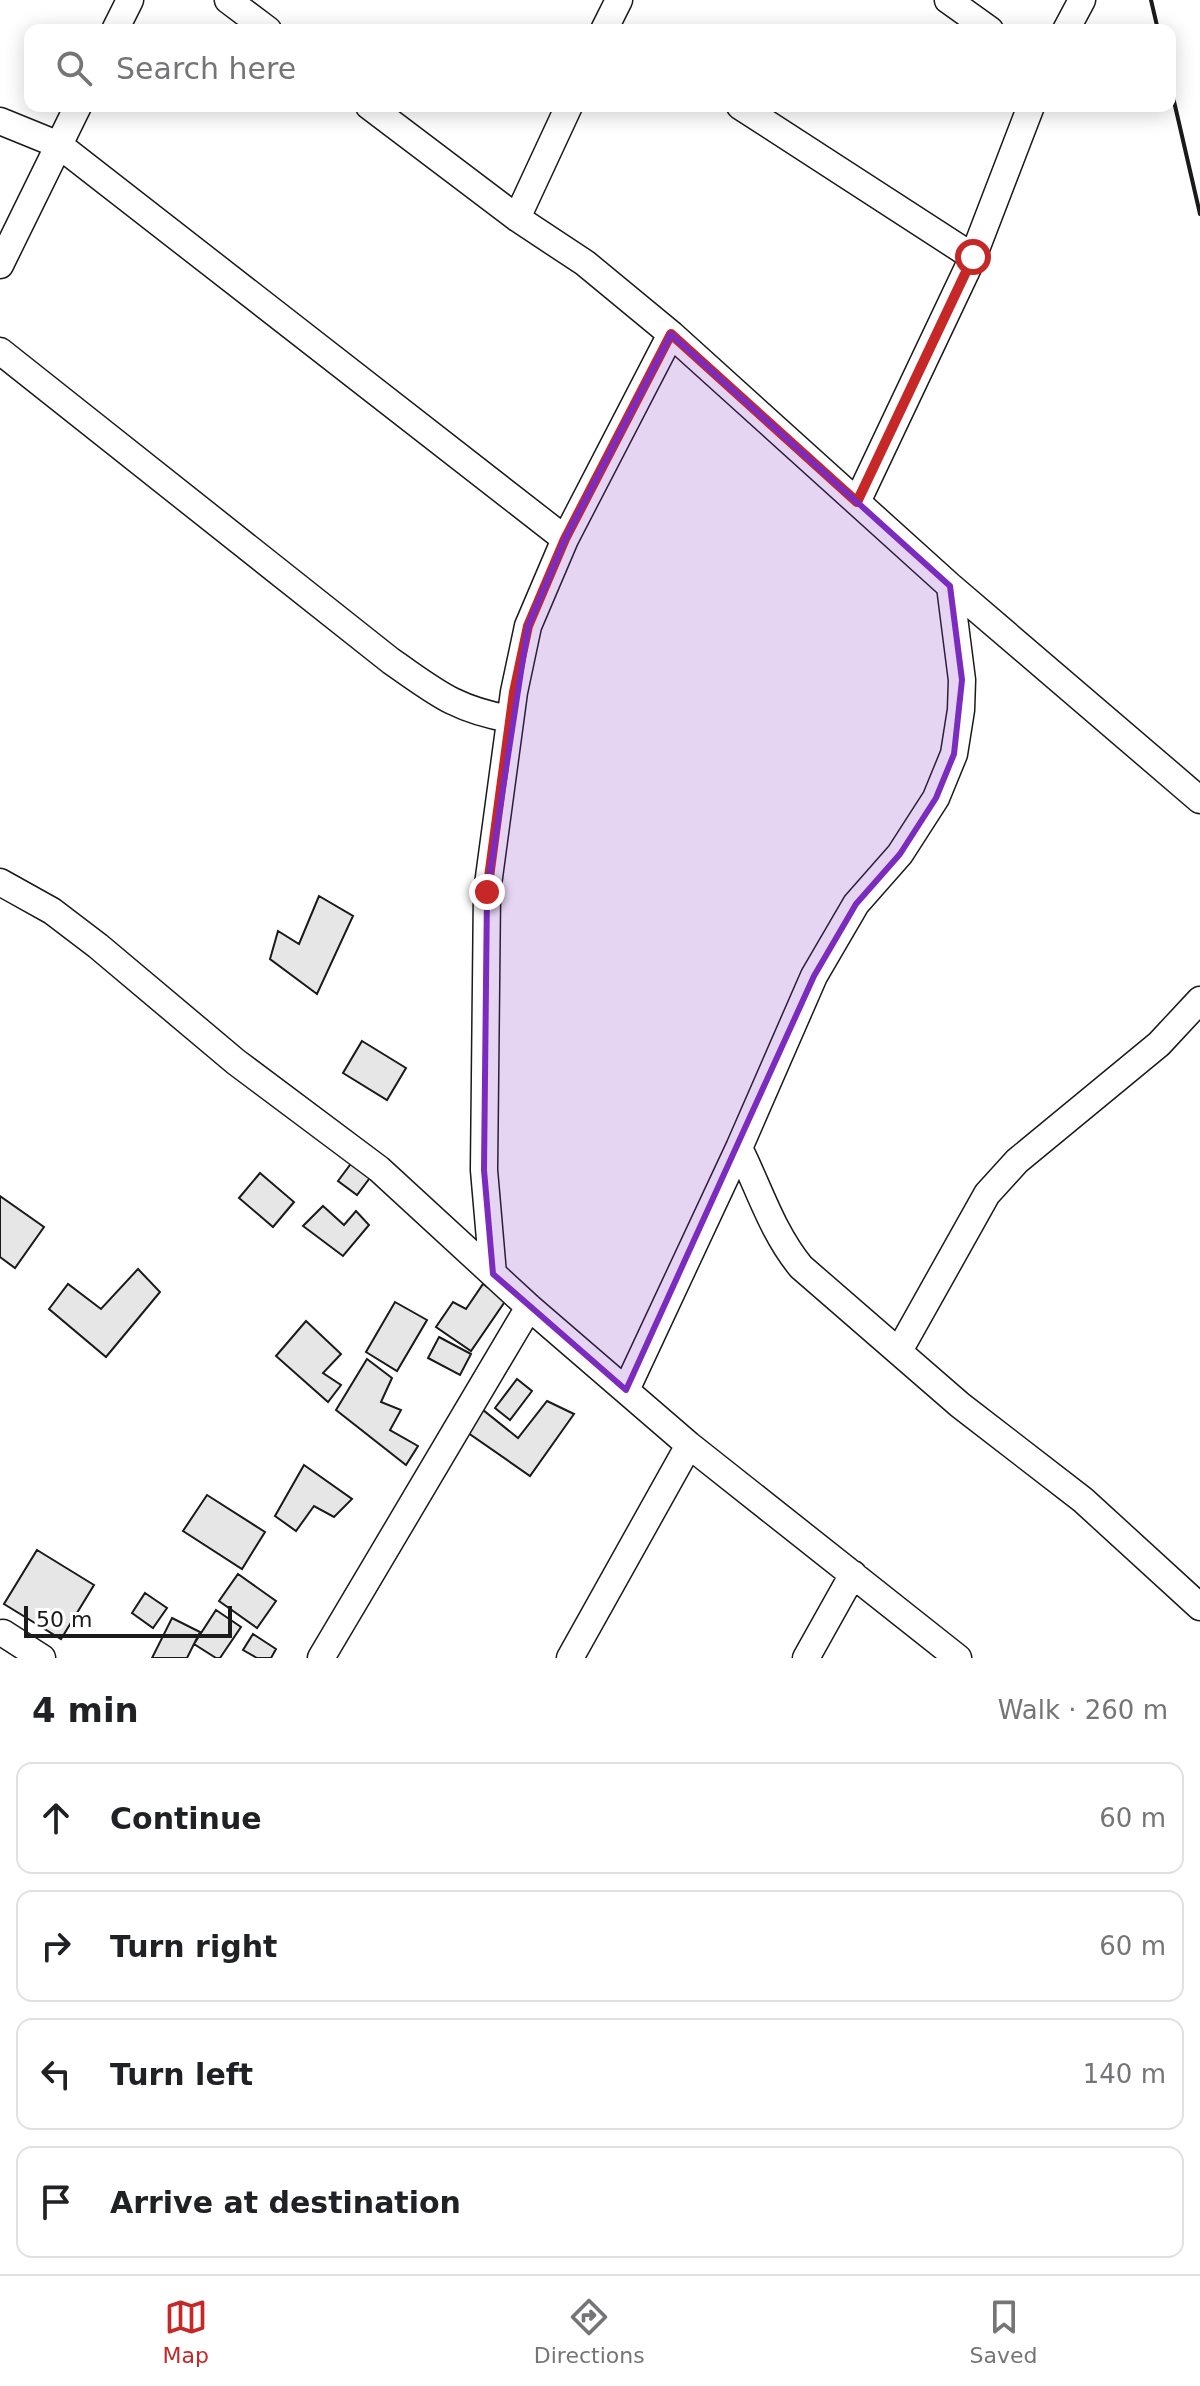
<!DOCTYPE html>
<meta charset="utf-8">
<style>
body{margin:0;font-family:"DejaVu Sans",sans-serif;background:#f6f6f6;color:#202124}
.scale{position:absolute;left:24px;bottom:20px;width:208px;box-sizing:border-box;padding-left:8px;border:4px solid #1a1a1a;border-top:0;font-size:22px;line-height:28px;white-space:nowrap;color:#1a1a1a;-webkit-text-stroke:6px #fff;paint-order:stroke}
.stop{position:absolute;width:24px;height:24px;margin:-18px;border:6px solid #c62828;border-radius:50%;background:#fff}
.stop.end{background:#c62828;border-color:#fff;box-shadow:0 2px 8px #0008}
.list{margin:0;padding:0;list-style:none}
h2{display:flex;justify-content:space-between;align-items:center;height:104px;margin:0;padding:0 32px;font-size:34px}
h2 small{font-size:26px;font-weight:400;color:#757577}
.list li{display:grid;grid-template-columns:52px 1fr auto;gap:24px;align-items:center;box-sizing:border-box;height:112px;margin:0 16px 16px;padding:0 16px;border:2px solid #e0e0e0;border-radius:16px}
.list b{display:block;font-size:30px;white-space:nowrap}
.list em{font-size:26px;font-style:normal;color:#757577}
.icon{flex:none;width:44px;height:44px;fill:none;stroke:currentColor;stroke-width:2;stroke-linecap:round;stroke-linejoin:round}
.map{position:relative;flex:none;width:1200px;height:1658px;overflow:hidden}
.search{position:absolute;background:#fff;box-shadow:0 4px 20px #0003;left:24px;right:24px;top:24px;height:88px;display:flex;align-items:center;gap:20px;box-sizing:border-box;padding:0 28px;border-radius:16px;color:#757577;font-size:30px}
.sheet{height:616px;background:#fff}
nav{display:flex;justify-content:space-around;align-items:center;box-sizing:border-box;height:112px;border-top:2px solid #e0e0e0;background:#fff;font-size:22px;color:#757577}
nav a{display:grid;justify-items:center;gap:4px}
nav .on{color:#c62828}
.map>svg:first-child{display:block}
.building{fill:#e6e6e6;stroke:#1a1a1a;stroke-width:2}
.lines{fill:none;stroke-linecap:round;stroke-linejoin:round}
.minor-casing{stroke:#1a1a1a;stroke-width:29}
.minor{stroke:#fff;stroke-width:26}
.wall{stroke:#1a1a1a;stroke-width:4}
.route{stroke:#c62828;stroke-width:10}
.marked{fill:#7b2cbf;fill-opacity:0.2;stroke:#7b2cbf;stroke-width:6;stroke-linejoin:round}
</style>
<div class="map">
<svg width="1200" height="1658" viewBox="0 0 1200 1658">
<rect width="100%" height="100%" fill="#fff"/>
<path class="building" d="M319 896 353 916 317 994 270 959 278 931 299 944Z
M362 1041 406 1068 387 1100 343 1073Z
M356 1157 375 1171 357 1195 338 1181Z
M260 1173 294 1202 273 1227 239 1198Z
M0 1196 44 1227 15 1268 0 1257Z
M323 1206 344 1225 356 1211 369 1225 343 1256 303 1226Z
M138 1269 160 1292 106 1357 49 1309 68 1284 101 1309Z
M483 1284 506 1300 471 1351 436 1327 453 1302 466 1309Z
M395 1302 427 1320 397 1371 366 1352Z
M306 1321 341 1354 323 1373 341 1385 328 1402 276 1356Z
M439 1337 471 1354 460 1375 428 1358Z
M367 1359 392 1378 381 1402 401 1410 390 1430 418 1446 406 1465 336 1410Z
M517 1379 532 1391 510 1420 495 1408Z
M547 1401 574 1414 530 1476 461 1428 478 1406 518 1438Z
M304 1465 352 1499 334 1517 314 1506 296 1531 275 1516Z
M207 1495 265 1532 242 1569 183 1531Z
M37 1550 94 1585 61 1639 4 1604Z
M238 1574 276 1601 257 1628 219 1601Z
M145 1593 167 1608 153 1628 132 1613Z
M216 1610 241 1627 220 1658H216L194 1644Z
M172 1618 200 1632 187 1658H152Z
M253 1634 276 1649 271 1658H257L243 1650Z"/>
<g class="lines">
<g class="minor-casing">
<path id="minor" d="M228 0 268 30
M948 0 990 30
M115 30 130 0
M604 30 619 0
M1066 30 1082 0
M369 106 517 218 585 263 671 334 950 586 1200 800
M740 106 973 257
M0 121 59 145 565 539
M517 218 569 106
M0 265 78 106
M0 351 391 661C436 692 454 709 510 719
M857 502 973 257 1031 106
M0 882 52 911 98 946 236 1062 379 1169 529 1307 689 1445 958 1658
M739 1148C759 1188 772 1232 801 1267L960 1405 1083 1500 1200 1607
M493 1274 484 1170 487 892 514 692 528 626 565 539 671 334
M899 1351 987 1194 1017 1161 1159 1044 1200 1000
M626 1390 739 1148 814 976 856 904 900 854 936 798 954 754 961 710 962 680 950 586
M3 1633 42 1658
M321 1658 529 1307
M570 1658 689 1445
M806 1658 853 1574"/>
</g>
<use href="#minor" class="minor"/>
<path class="wall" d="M1151 0 1158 30
M1170 84 1200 214"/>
</g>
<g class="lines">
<path class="route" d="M487 892 514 692 528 626 565 539 671 334 857 502 973 257"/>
</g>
<path class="marked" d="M671 334 950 586 962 680 954 754 936 798 900 854 856 904 814 976 626 1390 493 1274 484 1170 487 892 528 626 565 539Z"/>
</svg>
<div class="scale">50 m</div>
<div class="stop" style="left:973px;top:257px"></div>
<div class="stop end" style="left:487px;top:892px"></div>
<div class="search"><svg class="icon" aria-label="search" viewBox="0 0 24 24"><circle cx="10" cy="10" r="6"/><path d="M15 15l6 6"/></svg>Search here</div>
</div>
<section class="sheet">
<h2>4 min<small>Walk · 260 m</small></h2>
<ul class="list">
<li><svg class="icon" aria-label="ahead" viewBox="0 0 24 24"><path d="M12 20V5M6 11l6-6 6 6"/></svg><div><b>Continue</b></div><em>60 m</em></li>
<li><svg class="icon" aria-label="right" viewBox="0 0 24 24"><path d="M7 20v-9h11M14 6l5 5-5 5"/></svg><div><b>Turn right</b></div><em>60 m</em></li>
<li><svg class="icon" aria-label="left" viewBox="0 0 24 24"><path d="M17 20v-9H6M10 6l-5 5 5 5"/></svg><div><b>Turn left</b></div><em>140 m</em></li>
<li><svg class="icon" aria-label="arrive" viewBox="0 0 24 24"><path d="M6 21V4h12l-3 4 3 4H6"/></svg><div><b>Arrive at destination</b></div></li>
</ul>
</section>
<nav>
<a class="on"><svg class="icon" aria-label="map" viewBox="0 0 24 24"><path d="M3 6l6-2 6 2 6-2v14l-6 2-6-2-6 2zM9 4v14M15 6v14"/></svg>Map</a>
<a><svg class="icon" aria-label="directions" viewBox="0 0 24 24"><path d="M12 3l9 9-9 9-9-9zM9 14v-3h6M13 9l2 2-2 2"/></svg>Directions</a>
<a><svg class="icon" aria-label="saved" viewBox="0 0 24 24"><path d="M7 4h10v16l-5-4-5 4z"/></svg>Saved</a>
</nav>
